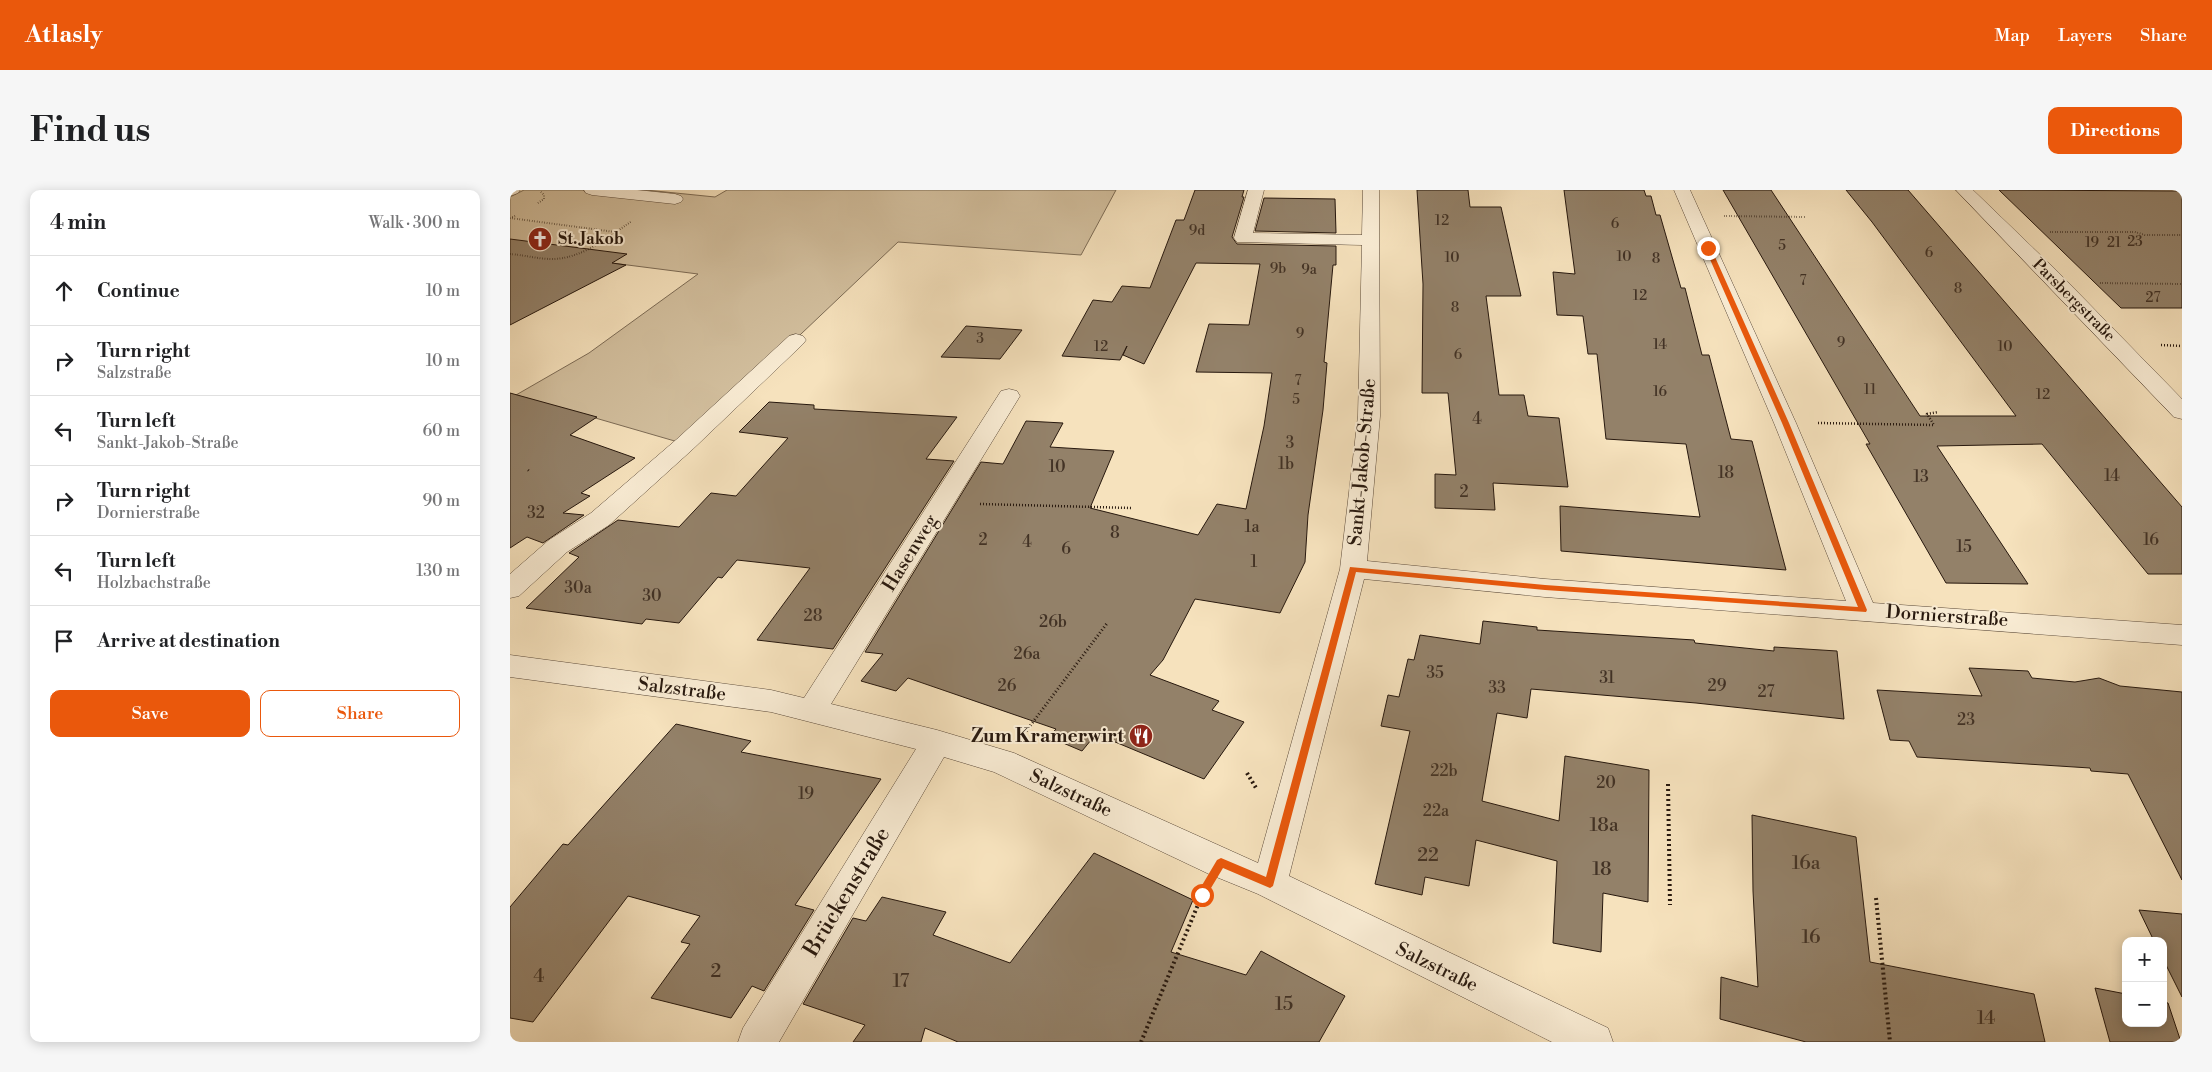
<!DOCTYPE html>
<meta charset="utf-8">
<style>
body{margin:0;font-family:"Libre Bodoni",serif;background:#f6f6f6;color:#202124}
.controls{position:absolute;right:15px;bottom:15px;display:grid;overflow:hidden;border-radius:10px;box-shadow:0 2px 12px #0003}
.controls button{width:45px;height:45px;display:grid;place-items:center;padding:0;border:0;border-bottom:1px solid #e0e0e0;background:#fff;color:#202124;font:25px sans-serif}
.stop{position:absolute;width:15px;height:15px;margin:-11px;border:4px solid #ea580c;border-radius:50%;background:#fff}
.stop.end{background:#ea580c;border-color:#fff;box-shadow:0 1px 5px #0008}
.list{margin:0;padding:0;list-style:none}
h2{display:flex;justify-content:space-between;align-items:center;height:65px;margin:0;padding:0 20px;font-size:21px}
h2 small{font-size:16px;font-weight:400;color:#757577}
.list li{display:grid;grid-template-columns:32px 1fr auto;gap:15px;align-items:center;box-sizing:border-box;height:70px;padding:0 20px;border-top:1px solid #e0e0e0}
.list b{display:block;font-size:19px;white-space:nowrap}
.list p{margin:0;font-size:16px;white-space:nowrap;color:#757577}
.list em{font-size:16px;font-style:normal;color:#757577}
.actions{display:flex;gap:10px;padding:15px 20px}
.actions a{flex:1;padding:11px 0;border:1px solid #ea580c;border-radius:10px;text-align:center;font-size:18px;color:#ea580c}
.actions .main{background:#ea580c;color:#fff}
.icon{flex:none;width:28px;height:28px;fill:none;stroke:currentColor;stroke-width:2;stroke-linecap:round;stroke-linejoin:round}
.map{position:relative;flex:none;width:1672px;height:852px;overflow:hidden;border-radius:10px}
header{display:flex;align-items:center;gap:30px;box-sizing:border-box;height:70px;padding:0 25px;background:#ea580c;color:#fff}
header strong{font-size:24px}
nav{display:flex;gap:28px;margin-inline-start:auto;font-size:18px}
.intro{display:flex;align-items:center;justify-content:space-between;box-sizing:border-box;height:120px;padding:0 30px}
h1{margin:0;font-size:35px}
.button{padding:12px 22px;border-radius:10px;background:#ea580c;color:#fff;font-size:18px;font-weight:700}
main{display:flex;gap:30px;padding:0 30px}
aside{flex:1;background:#fff;border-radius:10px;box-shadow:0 2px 12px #0003}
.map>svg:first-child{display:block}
.green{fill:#d3c09f;stroke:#7d6c56}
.building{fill:#938169;stroke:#27180e}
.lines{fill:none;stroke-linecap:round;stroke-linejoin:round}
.minor-casing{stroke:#5b4a3a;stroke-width:1}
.path-far3{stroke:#27180e;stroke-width:2;stroke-dasharray:0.5 2;stroke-linecap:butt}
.path-far2{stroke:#27180e;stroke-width:2.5;stroke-dasharray:1 2;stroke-linecap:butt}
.path-far1{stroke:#27180e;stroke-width:3;stroke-dasharray:1 2.5;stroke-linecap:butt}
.path{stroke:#27180e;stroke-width:4;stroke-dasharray:2 3;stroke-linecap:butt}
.minor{fill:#f9ecd4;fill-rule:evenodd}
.route{fill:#ea580c}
.labels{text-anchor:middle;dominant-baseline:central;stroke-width:4;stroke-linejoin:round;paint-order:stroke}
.far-number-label{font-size:14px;fill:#423225}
.far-poi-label{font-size:16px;font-weight:bold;fill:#27180e;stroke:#f9ecd4;text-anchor:start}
.far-street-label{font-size:16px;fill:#27180e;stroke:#f9ecd4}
.number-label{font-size:16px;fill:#423225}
.street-label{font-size:19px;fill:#27180e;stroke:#f9ecd4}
.poi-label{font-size:19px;font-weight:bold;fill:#27180e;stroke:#f9ecd4;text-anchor:end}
.near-number-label{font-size:19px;fill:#423225}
.near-street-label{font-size:22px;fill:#27180e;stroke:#f9ecd4}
</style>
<header>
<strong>Atlasly</strong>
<nav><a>Map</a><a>Layers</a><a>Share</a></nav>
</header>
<div class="intro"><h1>Find us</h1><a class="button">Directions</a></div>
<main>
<aside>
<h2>4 min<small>Walk · 300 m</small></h2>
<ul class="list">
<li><svg class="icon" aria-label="ahead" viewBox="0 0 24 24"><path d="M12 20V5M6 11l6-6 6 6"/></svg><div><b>Continue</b></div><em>10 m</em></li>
<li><svg class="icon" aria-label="right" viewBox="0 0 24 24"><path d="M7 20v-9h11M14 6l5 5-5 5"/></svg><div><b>Turn right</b><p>Salzstraße</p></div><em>10 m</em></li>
<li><svg class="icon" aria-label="left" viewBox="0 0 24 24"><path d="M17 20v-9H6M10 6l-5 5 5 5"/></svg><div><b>Turn left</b><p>Sankt-Jakob-Straße</p></div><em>60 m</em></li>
<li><svg class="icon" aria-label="right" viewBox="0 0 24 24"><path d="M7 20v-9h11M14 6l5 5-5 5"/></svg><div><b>Turn right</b><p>Dornierstraße</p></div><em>90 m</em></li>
<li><svg class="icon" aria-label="left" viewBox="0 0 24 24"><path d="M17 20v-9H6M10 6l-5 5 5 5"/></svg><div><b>Turn left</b><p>Holzbachstraße</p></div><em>130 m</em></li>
<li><svg class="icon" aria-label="arrive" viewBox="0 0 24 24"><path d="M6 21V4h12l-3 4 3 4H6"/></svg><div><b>Arrive at destination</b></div></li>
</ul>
<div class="actions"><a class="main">Save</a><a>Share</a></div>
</aside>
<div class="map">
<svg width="1672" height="852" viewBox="0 0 1672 852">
<rect width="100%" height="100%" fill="#f6e2bd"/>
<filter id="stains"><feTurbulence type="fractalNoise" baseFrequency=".004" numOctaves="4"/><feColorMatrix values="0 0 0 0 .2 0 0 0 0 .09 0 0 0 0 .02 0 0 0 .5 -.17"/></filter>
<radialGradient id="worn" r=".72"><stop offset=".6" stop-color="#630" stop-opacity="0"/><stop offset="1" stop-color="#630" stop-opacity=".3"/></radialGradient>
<path class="green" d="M14 0H136L205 7 217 0H606L571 65 388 52 175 254 6 205 79 163 188 84 102 73 0 100V7Z"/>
<path class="building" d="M685 0H734L732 7H734L722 47 727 54 826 56V75H823L814 172 817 173 813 220 798 325 795 372 770 423 685 409 653 470 640 485 709 511 702 520 734 532 694 589 586 544 572 561 539 547 546 539 398 488 386 501 351 491 373 464 355 462 471 272 493 274 516 231 553 233 540 257 604 261 580 318 688 345 707 314 736 319 754 236 762 183 686 182 699 134 739 135 750 74 686 73 634 174 613 165 617 156 610 170 552 166 583 110 602 112 612 96 640 98 666 30H674Z
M907 0H958L960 17H991L1011 106H976L989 205H1014L1018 226 1049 228 1058 297 983 293 985 320 925 318V284L946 285 938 203H912L913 94Z
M1054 0H1134L1136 6H1141L1146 25H1150L1171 98H1175L1192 165H1199L1221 249 1242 251 1276 380 1051 361 1050 316 1190 327 1176 254 1096 249 1087 164H1078L1073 126 1047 125 1043 82 1065 84Z
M1213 0H1261L1410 226H1506L1362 32 1336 0H1398L1672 317V384H1638L1532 254 1427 256 1518 394 1436 393 1356 254H1360Z
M1489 0 1672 1V118H1611Z
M754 8 825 9 826 43 745 41Z
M0 49 117 64 102 73 116 75 0 135Z
M456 136 512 140 490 169 431 167Z
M0 203 87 227 60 245 125 268 71 303 80 306 53 323 74 325 33 353 17 347 0 358Z
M259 212 304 215V219L447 227 416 269 444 271 323 459 247 450 300 378 227 370 212 388 208 387 169 433 136 429 132 434 16 418 69 367 59 363 108 330 169 337 201 303 226 306 278 248 229 242Z
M973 431 1027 437V440L1184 450 1185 453 1264 461V457L1327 461 1334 529 1186 513 1021 499 1017 528 987 523 972 611 1049 631 1055 566 1139 580 1138 712 1093 703 1091 762 1043 753 1047 671 966 650 959 696 915 687 912 705 865 694 900 541 871 536 878 505 889 507 898 469 904 470 910 445 970 454Z
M1459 478 1518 481 1522 488 1565 492 1589 488 1610 496 1672 502V690L1618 584 1581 581 1580 578 1407 567 1399 551 1380 550 1367 500 1472 506Z
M166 534 241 551 231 562 371 589 285 715 304 720 254 801 242 796 221 828 141 808 180 754 171 752 190 726 118 706 23 832 0 828V717L53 654 58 655Z
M1242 625 1346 647 1360 772 1524 804 1535 852H1296L1210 829 1211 787 1248 797 1243 701Z
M584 663 683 710 661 762 736 785 751 761 835 806 809 852H448L415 838 411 852H343L355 835 293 814 343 728 356 731 372 707 436 722 423 745 500 773Z
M1629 720 1672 724V807L1653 769V751H1644Z
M1585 798 1616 804V833H1653V812L1658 813 1671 852H1600Z"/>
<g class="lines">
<g class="minor-casing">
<path id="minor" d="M0 0H10L8 3 0 6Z
M74 0H127L165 4 171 6 173 9 171 12 165 14 82 5 76 3Z
M738 0H754L743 43 852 45 853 0H869L870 226 857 371 1035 389 1336 411 1264 233 1164 0H1180L1286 233 1363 413 1672 435V455L1035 407 854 389 779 686 1098 838 1103 852H1042L748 704 699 684 484 582 434 567 269 852H228L233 838 406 559 261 522 0 487V465L261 500 294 508 491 201 499 199 507 201 510 206 321 514 427 540 504 563 748 673 830 379 848 226 852 55 727 52 724 48Z
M1446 0H1463L1548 82 1672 209V229L1664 227Z
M286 144 293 146 296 150 293 154 183 259 99 335 57 362 9 406 0 408V384L39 350 81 323 167 249 279 146Z"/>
</g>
<path class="path-far3" d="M28 13 34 9V5L31 2
M5 26 0 28 105 42
M1214 26 1296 27
M1540 42H1625L1635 45H1672
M0 64C14 65 28 69 42 69 72 69 98 47 122 31
M1590 93 1672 94"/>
<path class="path-far2" d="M1651 155 1672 156
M1308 233 1424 235 1417 224 1428 222
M18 280 20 282
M470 314 622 318"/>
<path class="path-far1" d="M514 544 598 432"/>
<path class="path" d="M737 583 746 598
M1158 594 1160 715
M1366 708 1380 852
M631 852 692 705"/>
<use href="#minor" class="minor"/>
</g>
<path class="route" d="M1198 56 1201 58 1279 233 1357 420 1356 422 1035 400 846 382 763 696 760 698 713 678 695 708H688V702L707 670 711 668 756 687 840 377 1035 395 1348 417 1272 233 1195 58Z"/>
<defs>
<g id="church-disc" transform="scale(1.25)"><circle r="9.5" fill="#8f2418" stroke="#f9ecd4"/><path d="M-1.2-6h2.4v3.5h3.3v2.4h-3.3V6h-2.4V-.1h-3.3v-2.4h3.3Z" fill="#fff"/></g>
<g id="restaurant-disc" transform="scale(1.25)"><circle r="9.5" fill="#8f2418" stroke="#f9ecd4"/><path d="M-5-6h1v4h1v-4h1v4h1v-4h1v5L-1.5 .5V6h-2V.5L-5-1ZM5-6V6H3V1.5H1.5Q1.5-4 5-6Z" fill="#fff"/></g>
</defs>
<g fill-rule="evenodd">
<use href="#church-disc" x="30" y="49"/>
<use href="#restaurant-disc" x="631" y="546"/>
</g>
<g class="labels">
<g class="far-number-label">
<text x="932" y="31">12</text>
<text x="1105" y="34">6</text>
<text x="687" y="41">9d</text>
<text x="1625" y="52">23</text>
<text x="1582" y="53">19</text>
<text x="1604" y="53">21</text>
<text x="1272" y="56">5</text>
<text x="1419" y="63">6</text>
<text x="1114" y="67">10</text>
<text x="942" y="68">10</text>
<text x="1146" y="69">8</text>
<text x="768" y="79">9b</text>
<text x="799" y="80">9a</text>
<text x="1293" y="91">7</text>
<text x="1448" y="99">8</text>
<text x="1130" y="106">12</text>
<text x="1643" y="108">27</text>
<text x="945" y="118">8</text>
<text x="790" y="144">9</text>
<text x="470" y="149">3</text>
<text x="1331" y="153">9</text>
<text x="1150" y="155">14</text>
<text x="591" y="157">12</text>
<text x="1495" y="157">10</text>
<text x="948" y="165">6</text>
<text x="788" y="191">7</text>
<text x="1360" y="200">11</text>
<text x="1150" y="202">16</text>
<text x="1533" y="205">12</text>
<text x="786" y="210">5</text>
</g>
<g class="far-poi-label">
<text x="48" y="49">St. Jakob</text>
</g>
<g class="far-street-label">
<text transform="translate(1564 110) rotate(45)">Parsbergstraße</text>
</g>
<g class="number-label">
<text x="967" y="229">4</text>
<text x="780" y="253">3</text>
<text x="776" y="274">1b</text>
<text x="547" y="277">10</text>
<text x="1216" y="283">18</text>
<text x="1602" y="286">14</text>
<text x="1411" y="287">13</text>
<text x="954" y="302">2</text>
<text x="26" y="323">32</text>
<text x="742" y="337">1a</text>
<text x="605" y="343">8</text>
<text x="473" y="350">2</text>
<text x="1641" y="350">16</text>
<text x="517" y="352">4</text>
<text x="1454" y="357">15</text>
<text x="556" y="359">6</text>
<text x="744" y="372">1</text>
<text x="68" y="398">30a</text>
<text x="142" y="406">30</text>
<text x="303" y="426">28</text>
<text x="543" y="432">26b</text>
<text x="517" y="464">26a</text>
<text x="925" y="483">35</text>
<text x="1097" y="488">31</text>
<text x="497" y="496">26</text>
<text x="1207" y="496">29</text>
<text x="987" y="498">33</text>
<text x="1256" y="502">27</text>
<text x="1456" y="530">23</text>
<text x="934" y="581">22b</text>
<text x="1096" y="593">20</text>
<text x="296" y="604">19</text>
<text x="926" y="621">22a</text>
</g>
<g class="street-label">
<text transform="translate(852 272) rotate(-85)">Sankt-Jakob-Straße</text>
<text transform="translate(400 363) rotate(-58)">Hasenweg</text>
<text transform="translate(1437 426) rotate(4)">Dornierstraße</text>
<text transform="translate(172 499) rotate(7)">Salzstraße</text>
<text transform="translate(561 603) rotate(25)">Salzstraße</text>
<text transform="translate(927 777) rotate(26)">Salzstraße</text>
</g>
<g class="poi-label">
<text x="614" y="546">Zum Kramerwirt</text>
</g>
<g class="near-number-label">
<text x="1094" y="635">18a</text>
<text x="918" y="665">22</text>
<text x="1296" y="673">16a</text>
<text x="1092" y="679">18</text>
<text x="1301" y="747">16</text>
<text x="206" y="781">2</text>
<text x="29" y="786">4</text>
<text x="391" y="791">17</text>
<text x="774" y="814">15</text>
<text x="1476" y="828">14</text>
</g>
<g class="near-street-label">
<text transform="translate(337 702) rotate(-59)">Brückenstraße</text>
</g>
</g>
<rect width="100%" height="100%" filter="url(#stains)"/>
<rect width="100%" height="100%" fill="url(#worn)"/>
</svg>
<div class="controls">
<button>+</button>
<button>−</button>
</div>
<div class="stop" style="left:692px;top:705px"></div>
<div class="stop end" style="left:1198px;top:58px"></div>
</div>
</main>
